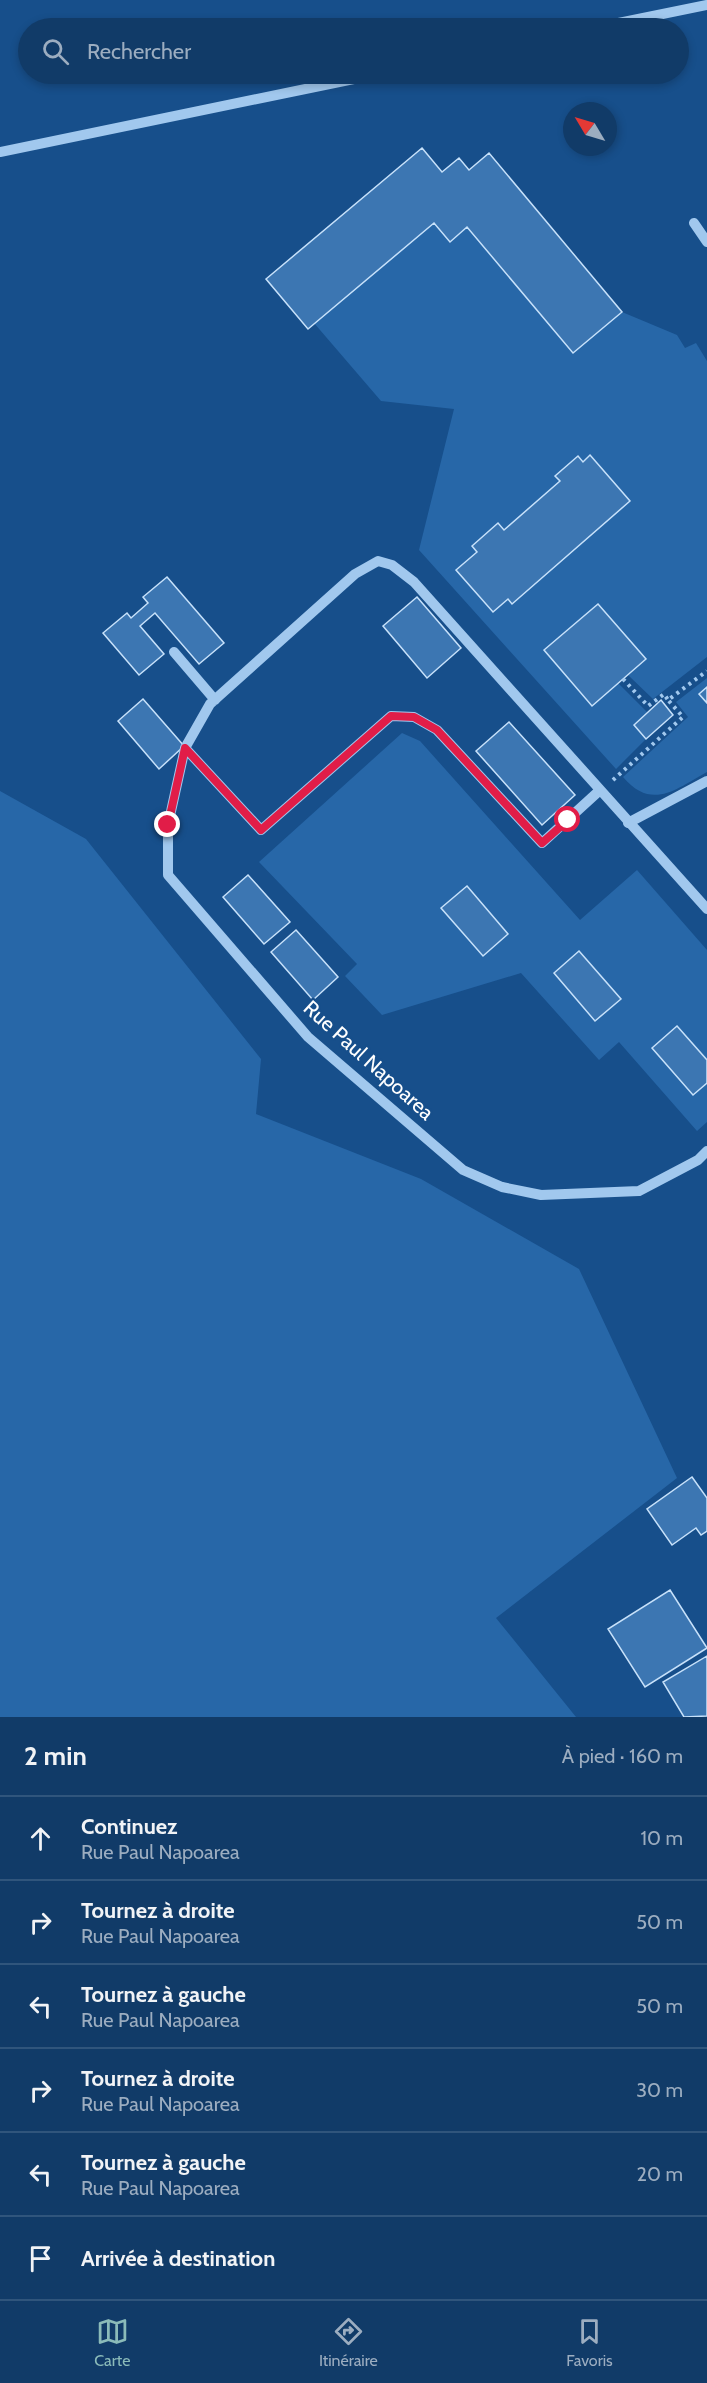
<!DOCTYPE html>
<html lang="fr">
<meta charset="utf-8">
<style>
body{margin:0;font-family:Cabin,sans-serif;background:#1e4671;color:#f1f3f6}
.compass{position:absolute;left:563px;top:102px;width:54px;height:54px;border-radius:50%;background:#113b68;box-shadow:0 3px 9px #0003;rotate:308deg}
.stop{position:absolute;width:18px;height:18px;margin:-14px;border:4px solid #e11d48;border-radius:50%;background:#fff}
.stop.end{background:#e11d48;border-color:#fff;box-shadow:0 2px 6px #0008}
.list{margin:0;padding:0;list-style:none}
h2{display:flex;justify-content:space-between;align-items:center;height:78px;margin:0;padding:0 24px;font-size:26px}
h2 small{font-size:20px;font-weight:400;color:#9cadc0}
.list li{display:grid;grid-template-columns:39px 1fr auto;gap:18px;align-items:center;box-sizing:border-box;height:84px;padding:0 24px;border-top:2px solid #30557c}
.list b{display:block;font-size:22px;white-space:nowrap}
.list p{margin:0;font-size:20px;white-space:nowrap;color:#9cadc0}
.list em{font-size:20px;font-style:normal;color:#9cadc0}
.icon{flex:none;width:33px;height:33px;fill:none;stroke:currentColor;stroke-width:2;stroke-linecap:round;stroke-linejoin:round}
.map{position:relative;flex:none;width:707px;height:1717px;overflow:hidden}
.search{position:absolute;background:#113b68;box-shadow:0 3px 9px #0003;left:18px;right:18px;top:18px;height:66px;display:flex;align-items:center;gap:15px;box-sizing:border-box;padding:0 21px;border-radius:33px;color:#9cadc0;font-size:22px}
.sheet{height:582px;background:#113b68}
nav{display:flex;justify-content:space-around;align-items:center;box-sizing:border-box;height:84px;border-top:2px solid #30557c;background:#113b68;font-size:16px;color:#9cadc0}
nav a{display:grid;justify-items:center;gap:3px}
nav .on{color:#8bbbb9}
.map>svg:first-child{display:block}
.green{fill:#2767a8}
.building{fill:#3c76b2;stroke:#c7e1fa;stroke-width:1.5}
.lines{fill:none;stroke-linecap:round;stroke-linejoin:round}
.path{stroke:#a1c8ee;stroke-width:4;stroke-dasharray:3 4.5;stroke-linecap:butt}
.minor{stroke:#a1c8ee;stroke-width:10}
.route{stroke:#e11d48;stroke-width:8}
.labels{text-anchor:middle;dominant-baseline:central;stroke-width:4.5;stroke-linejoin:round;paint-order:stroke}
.street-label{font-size:21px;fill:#fff;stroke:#174f8b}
</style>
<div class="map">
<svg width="707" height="1717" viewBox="0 0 707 1717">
<rect width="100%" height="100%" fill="#174f8b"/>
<path class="green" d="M434 223 450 241 467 227 573 353 622 312 677 335 685 348 696 343 707 361V657L653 699 628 675 646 659 598 604 545 650 618 683 647 712 634 725 646 739 616 769 419 550 454 409 381 401 314 323Z
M707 678V772C676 789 652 811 623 777L688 717 676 702Z
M402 733 420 741 580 920 637 870 707 950V1122L697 1131 619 1042 599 1060 521 973 382 1015 345 976 357 964 259 862Z
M0 791 86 839 261 1059 256 1114 421 1179 579 1269 677 1478 496 1618 576 1717H0Z"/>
<path class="building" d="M422 148 442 172 459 158 469 170 489 153 622 312 573 353 467 227 450 242 434 223 308 329 266 279Z
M590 455 630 501 512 604 508 599 493 612 456 570 477 552 472 546 498 523 504 530 560 481 555 476 578 456 583 462Z
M167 577 224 643 199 664 155 613 140 626 164 654 139 675 103 633 127 613 131 618 148 603 143 597Z
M417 597 461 648 427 678 383 626Z
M598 604 646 659 592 706 544 650Z
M707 687V703L699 694Z
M143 699 184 746 159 769 118 721Z
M661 700 673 715 646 739 634 725Z
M509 722 575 795 542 825 476 751Z
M248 875 290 922 264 944 223 897Z
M467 886 508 934 483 956 441 908Z
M296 930 338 977 313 1000 271 952Z
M579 951 621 999 595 1021 554 973Z
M677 1026 707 1060V1083L693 1095 652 1048Z
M692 1477 707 1498V1531L701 1535 696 1528 672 1545 647 1509Z
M670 1590 707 1648 645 1687 608 1629Z
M707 1656V1716L684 1717 663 1682Z"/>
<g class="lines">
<path class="path" d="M623 679 648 706 664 694 668 700
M613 780 683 717 668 700 707 671"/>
<path class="minor" d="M594 28 707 5
M0 152 378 74
M694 223 707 242
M174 652 215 700
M185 748 261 830 391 716 414 717 437 730 542 843 599 791
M628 823 707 781
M707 909 414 582 392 565 378 561 355 574 210 704 185 748 168 825V875L308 1037 463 1170 502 1187 541 1195 639 1191 698 1160 707 1151"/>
</g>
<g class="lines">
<path class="route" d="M168 825 185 748 261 830 391 716 414 717 437 730 542 843 568 820"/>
</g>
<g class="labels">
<g class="street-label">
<text transform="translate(369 1060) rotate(42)">Rue Paul Napoarea</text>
</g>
</g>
</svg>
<svg class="compass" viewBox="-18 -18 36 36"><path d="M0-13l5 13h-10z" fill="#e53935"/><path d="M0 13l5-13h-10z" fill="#9cadc0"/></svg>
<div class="stop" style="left:568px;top:820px"></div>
<div class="stop end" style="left:168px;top:825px"></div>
<div class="search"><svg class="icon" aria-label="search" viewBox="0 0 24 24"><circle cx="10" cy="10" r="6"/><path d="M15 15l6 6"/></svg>Rechercher</div>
</div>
<section class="sheet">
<h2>2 min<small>À pied · 160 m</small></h2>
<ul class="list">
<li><svg class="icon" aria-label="ahead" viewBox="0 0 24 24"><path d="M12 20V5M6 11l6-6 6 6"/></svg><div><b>Continuez</b><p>Rue Paul Napoarea</p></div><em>10 m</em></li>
<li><svg class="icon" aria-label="right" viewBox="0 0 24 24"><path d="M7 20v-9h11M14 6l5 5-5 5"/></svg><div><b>Tournez à droite</b><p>Rue Paul Napoarea</p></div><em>50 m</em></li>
<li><svg class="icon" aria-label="left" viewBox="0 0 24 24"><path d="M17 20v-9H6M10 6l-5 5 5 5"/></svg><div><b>Tournez à gauche</b><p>Rue Paul Napoarea</p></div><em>50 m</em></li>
<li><svg class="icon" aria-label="right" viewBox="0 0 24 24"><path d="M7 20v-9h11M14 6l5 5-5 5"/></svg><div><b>Tournez à droite</b><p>Rue Paul Napoarea</p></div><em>30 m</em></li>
<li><svg class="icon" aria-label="left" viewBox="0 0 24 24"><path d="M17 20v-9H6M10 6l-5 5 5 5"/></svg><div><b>Tournez à gauche</b><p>Rue Paul Napoarea</p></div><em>20 m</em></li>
<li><svg class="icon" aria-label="arrive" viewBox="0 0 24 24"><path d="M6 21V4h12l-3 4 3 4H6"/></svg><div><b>Arrivée à destination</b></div></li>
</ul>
</section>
<nav>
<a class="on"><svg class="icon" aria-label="map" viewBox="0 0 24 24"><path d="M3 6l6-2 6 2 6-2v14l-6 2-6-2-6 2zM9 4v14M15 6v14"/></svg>Carte</a>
<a><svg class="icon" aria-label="directions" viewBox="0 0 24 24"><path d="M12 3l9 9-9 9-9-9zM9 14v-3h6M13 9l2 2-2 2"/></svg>Itinéraire</a>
<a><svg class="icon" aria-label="saved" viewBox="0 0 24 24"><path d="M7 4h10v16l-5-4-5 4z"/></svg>Favoris</a>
</nav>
